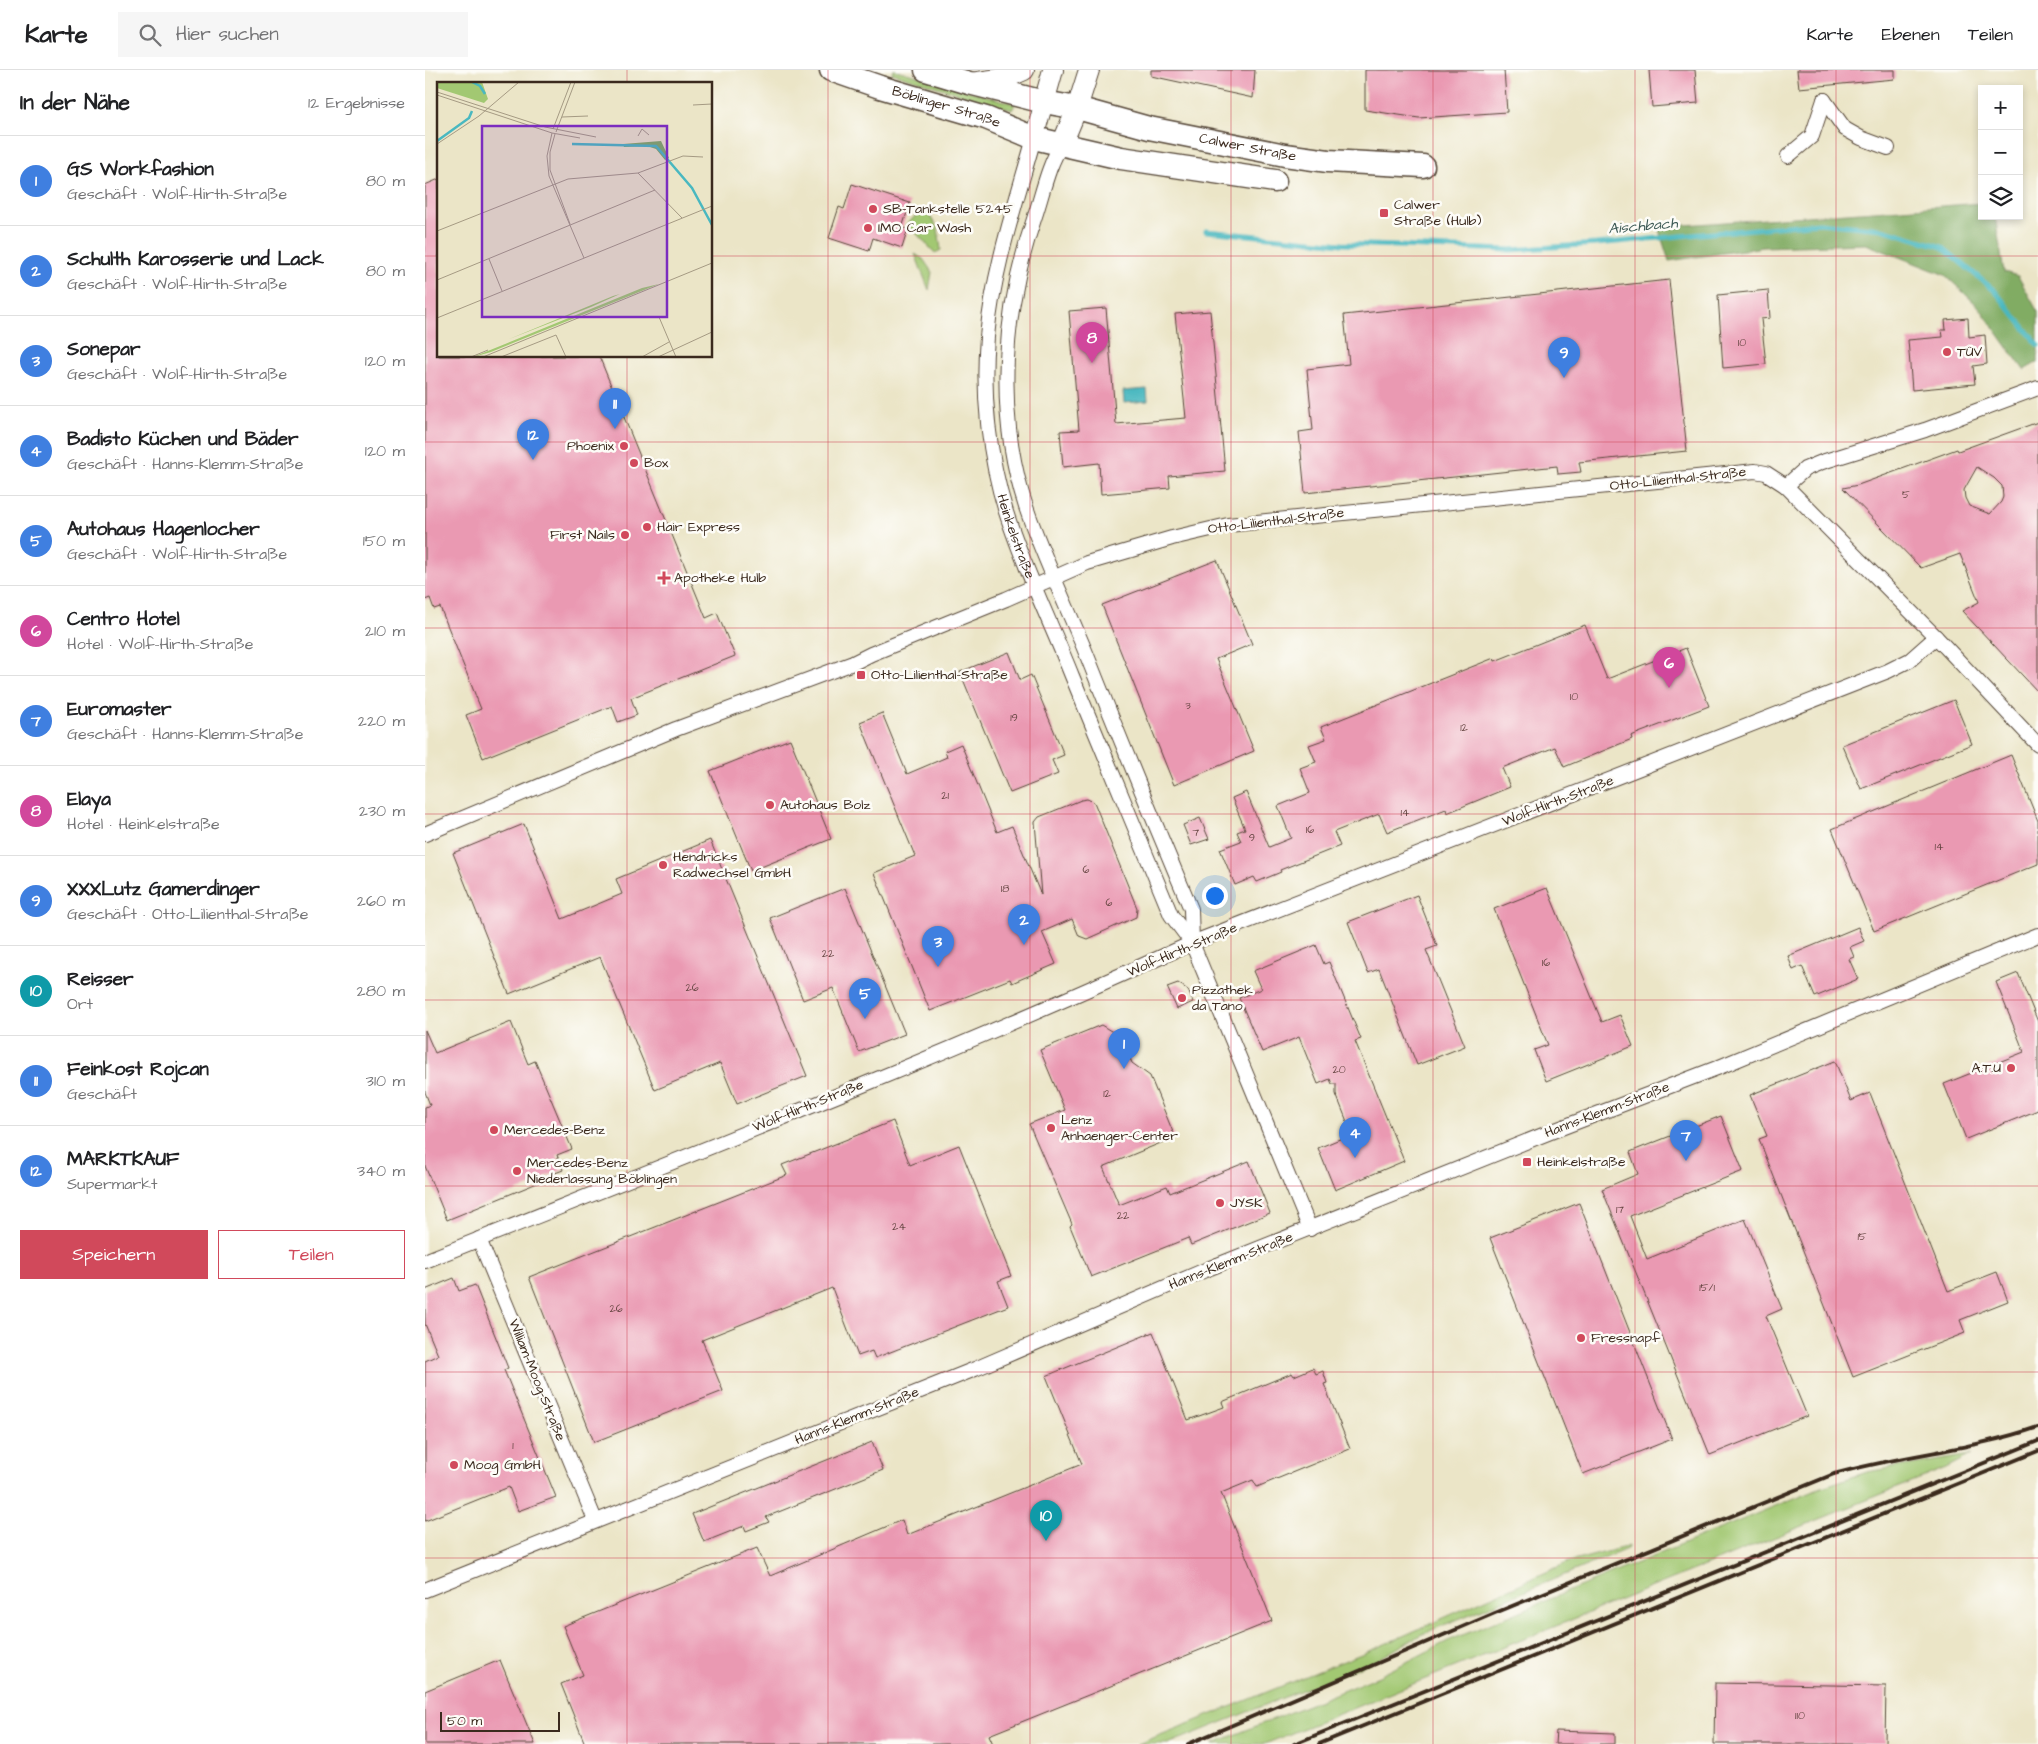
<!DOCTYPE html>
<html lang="de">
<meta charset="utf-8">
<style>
body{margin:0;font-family:"Architects Daughter",sans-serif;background:#f6f6f6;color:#202124}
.controls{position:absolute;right:15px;top:15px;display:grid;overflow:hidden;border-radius:0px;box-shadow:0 2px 8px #0003}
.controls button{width:45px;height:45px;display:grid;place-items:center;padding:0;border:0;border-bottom:1px solid #e0e0e0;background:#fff;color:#202124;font:25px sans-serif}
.scale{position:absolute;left:15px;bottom:12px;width:120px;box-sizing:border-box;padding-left:5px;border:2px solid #3b2a1e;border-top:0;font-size:14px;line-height:18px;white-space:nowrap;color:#3b2a1e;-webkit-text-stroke:4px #fdfcf7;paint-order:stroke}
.you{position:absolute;left:789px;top:825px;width:18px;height:18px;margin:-12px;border:4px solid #fff;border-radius:50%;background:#1a73e8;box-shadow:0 0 0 8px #1a73e833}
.badge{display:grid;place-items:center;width:32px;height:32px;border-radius:50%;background:#d1495b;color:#fff;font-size:16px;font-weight:700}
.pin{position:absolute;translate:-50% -41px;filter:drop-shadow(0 1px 2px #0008)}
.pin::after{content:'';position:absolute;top:26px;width:18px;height:15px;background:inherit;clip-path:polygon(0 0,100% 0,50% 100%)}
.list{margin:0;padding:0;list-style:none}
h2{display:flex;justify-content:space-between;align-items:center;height:65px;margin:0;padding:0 20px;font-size:21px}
h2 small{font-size:16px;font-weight:400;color:#757577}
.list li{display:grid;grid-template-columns:32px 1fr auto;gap:15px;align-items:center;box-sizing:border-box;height:90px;padding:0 20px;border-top:1px solid #e0e0e0}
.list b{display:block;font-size:19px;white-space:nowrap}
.list p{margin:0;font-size:16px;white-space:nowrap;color:#757577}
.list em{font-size:16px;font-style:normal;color:#757577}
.actions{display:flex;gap:10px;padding:15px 20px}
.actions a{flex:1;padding:11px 0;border:1px solid #d1495b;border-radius:0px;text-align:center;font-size:18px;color:#d1495b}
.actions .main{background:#d1495b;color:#fff}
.icon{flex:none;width:28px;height:28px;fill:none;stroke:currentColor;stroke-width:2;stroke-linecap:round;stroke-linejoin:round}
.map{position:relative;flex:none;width:1613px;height:1674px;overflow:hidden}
header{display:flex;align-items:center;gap:30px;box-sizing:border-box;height:70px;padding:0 25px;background:#fff;border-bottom:1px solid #e0e0e0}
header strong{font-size:24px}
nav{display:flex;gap:28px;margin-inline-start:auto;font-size:18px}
.search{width:350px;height:45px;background:#f6f6f6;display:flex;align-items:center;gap:12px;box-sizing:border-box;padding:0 18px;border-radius:0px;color:#757577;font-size:19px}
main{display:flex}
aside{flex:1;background:#fff}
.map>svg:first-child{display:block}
.green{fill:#a2c872;stroke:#6e7948}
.forest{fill:#81ac64;stroke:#5e6b41}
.water{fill:#49b8c0;stroke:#42716f}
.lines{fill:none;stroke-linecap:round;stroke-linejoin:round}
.stream{stroke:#49b8c0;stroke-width:5}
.building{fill:#ea99b2;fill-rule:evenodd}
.minor-casing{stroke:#554637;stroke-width:16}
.tertiary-casing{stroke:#554637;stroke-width:20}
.secondary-casing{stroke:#554637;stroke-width:22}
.primary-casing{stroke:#554637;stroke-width:25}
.minor{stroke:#fff;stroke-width:14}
.tertiary{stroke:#fff;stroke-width:18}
.secondary{stroke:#fff;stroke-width:20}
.primary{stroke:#fff;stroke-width:22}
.rail{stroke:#3b2a1e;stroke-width:4}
.grid{fill:none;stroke:#d1495b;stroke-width:1;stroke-opacity:0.55}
.poi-dot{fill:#d1495b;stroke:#fdfcf7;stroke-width:2}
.labels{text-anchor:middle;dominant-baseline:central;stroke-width:5;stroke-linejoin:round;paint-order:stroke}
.number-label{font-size:11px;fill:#674643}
.street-label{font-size:14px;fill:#3b2a1e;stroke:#fdfcf7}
.poi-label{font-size:14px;fill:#3b2a1e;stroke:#fdfcf7;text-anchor:start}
.water-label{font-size:15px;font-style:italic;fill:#405c57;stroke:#fdfcf7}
.inset-river{fill:none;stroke:#49b8c0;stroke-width:2.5}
.inset-road{fill:none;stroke:#a59a83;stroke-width:1}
.view{fill:#7b2cbf;fill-opacity:0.15;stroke:#7b2cbf;stroke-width:2.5}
.inset-edge{fill:none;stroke:#3b2a1e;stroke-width:2.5}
</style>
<header>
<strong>Karte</strong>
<div class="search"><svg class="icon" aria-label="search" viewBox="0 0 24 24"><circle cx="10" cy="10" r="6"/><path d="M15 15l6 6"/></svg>Hier suchen</div>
<nav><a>Karte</a><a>Ebenen</a><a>Teilen</a></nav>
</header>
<main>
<aside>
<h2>In der Nähe<small>12 Ergebnisse</small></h2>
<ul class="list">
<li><span class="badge" style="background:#3f7fe0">1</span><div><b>GS Workfashion</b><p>Geschäft · Wolf-Hirth-Straße</p></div><em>80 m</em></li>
<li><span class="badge" style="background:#3f7fe0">2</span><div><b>Schulth Karosserie und Lack</b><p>Geschäft · Wolf-Hirth-Straße</p></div><em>80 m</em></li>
<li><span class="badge" style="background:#3f7fe0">3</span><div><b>Sonepar</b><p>Geschäft · Wolf-Hirth-Straße</p></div><em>120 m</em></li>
<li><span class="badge" style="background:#3f7fe0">4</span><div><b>Badisto Küchen und Bäder</b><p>Geschäft · Hanns-Klemm-Straße</p></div><em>120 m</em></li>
<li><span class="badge" style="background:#3f7fe0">5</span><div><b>Autohaus Hagenlocher</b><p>Geschäft · Wolf-Hirth-Straße</p></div><em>150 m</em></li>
<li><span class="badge" style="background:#d1479c">6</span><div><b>Centro Hotel</b><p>Hotel · Wolf-Hirth-Straße</p></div><em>210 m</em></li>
<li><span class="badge" style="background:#3f7fe0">7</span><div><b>Euromaster</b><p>Geschäft · Hanns-Klemm-Straße</p></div><em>220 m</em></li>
<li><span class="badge" style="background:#d1479c">8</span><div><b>Elaya</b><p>Hotel · Heinkelstraße</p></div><em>230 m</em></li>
<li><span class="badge" style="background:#3f7fe0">9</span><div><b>XXXLutz Gamerdinger</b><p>Geschäft · Otto-Lilienthal-Straße</p></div><em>260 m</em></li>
<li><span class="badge" style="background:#0f9aa8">10</span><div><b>Reisser</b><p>Ort</p></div><em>280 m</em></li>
<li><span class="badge" style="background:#3f7fe0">11</span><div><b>Feinkost Rojcan</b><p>Geschäft</p></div><em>310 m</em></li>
<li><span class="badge" style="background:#3f7fe0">12</span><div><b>MARKTKAUF</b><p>Supermarkt</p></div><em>340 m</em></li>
</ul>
<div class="actions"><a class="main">Speichern</a><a>Teilen</a></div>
</aside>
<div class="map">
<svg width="1613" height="1674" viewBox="0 0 1613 1674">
<rect width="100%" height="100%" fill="#fdfcf7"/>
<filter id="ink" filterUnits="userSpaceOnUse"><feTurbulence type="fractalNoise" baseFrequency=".02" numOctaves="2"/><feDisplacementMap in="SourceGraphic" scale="10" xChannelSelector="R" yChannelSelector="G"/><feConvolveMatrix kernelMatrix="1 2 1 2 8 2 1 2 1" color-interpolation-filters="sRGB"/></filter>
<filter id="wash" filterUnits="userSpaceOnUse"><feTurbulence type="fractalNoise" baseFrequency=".0096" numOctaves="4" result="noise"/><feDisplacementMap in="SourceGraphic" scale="20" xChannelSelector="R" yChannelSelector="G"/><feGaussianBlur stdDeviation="1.12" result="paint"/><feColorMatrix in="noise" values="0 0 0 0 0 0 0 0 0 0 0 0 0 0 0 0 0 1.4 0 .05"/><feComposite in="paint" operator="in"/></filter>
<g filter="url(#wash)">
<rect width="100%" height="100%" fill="#ebe5c7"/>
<path class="green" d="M468 0H471L590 34 587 40 467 3Z
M498 144 504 145 513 158 516 180 510 183 490 162 481 156 490 146Z
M490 184 498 189 507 202 504 220Z
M1546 1385 1521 1398 840 1674H787L954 1606 1023 1571 1394 1418 1442 1402Z
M1204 1476 1202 1479 995 1565 952 1590 743 1674H713L951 1578 1144 1492Z"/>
<path class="forest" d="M1557 133V146H1570L1579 202 1593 206 1613 242V292L1599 300 1554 237 1520 205 1441 174 1339 177 1244 191 1233 157Z"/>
<path class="water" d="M722 319 723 331 699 333 698 321Z"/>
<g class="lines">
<path class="stream" d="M781 161 917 174 1085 180 1171 174 1394 153 1457 159 1517 177 1570 221 1613 275"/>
</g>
<g id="blocks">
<path class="building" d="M726 0H830L828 28 726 6Z
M940 0H1079L1082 42 994 48 940 40Z
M1224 0H1270L1273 33 1227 37Z
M1372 0H1470V9L1374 18Z
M14 109V286H174L281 548 292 543 310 586 206 628 212 645 193 652 187 636 58 688 41 645 56 639 15 537 9 539 5 528 0 530V115Z
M427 114 485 133 477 158 483 159 477 178 448 168 444 181 404 168 414 137 419 139Z
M1244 210 1262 381 1154 392 1156 402 1133 404 1132 396 880 423 874 362 888 360 882 299 924 294 919 245Z
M1343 220 1345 248 1336 249 1341 294 1298 298 1293 225Z
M681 238 691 354 761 348 750 244 785 241 800 401 744 406 745 418 676 424 674 393 638 397 635 361 654 360 644 241Z
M1543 248 1544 267 1560 265 1562 294 1548 296 1550 314 1487 320 1483 270 1518 267 1517 260H1521L1520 250Z
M1613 352V622L1537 541 1554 532 1535 484 1496 498 1418 418 1433 415 1532 379 1533 381ZM1552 397 1569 408 1577 416 1578 427 1576 432 1565 444 1544 436 1540 428 1539 420Z
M792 490 827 574 791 589 829 681 749 715 677 535Z
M1160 555 1182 609 1261 578 1284 636 1206 666 1207 669 1139 697 1130 677 1077 698 1085 717 1022 743 1021 739 962 762 954 744 909 762 915 776 855 800 856 802 832 812 829 807 810 815 795 779 816 771 812 762 820 759 807 728 821 722 844 777 866 768 853 736 885 723 875 698 891 692 884 675 901 669 896 657 1069 588 1070 591Z
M584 582 595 610 606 605 639 685 627 690 633 704 585 723 535 602Z
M1529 630 1547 674 1436 719 1417 675Z
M457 643 482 704 522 687 520 681 536 674 572 762 587 756 616 825 610 752 614 747 656 730 662 729 669 732 712 838 711 847 662 869 654 866 647 849 617 862 631 894 587 913 585 909 505 941 449 803 490 786 435 652Z
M365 669 406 769 326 801 285 701Z
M1586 685 1613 751V794L1449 861 1407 759Z
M775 748 784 769 766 775 758 755Z
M99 754 137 849 197 824 191 809 285 770 382 1006 312 1034 295 993 230 1020 175 887 84 924 28 783Z
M420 818 480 964 434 982 408 918 378 930 345 848Z
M1122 818 1177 952 1195 945 1208 976 1121 1011 1109 980 1123 975 1069 839Z
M992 825 1012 876 1001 880 1040 976 992 995 954 899 943 903 923 852Z
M1433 857 1439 871 1425 877 1429 887 1424 889 1433 909 1390 927 1377 896 1368 900 1363 886Z
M891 875 899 894 904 892 936 969 930 971 979 1091 910 1120 893 1078 927 1064 911 1024V1014H907L905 1009 893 1014 874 967 837 982 814 928 836 919 828 901Z
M1593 903 1613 952V1040L1541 1069 1519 1014 1599 982 1571 912Z
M753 913 763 920 768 932 752 939 742 917Z
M86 952 103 994 110 991 147 1079 132 1085 138 1100 120 1107 122 1109 22 1150 0 1096V1037L5 1035 0 1022V960L10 983Z
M676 955 696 967 707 993 725 1006 750 1067 678 1097 694 1135 742 1116 745 1123 824 1091 845 1143 766 1175 763 1168 666 1207 645 1156 647 1154 604 1054 640 1040 615 980Z
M1410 991 1426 1031 1445 1023 1523 1221 1572 1202 1583 1231 1535 1250 1540 1263 1428 1307 1334 1069 1342 1066 1325 1025Z
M1296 1046 1318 1101 1205 1146 1222 1189 1320 1149 1357 1239 1341 1246 1382 1346 1285 1385 1177 1119 1213 1104 1205 1082Z
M468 1051 485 1095 534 1075 586 1206 573 1211 583 1236 450 1288 447 1281 433 1286 407 1218 277 1270 298 1321 169 1372 104 1207 362 1105 357 1095Z
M1154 1133 1247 1369 1158 1404 1065 1168Z
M29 1208 34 1221 50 1215 83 1298 79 1300 131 1427 93 1441 84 1417 0 1451V1291L13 1285 0 1254V1220Z
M728 1262 763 1350 799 1337 797 1332 867 1303 869 1306 888 1298 891 1304 898 1301 902 1313 899 1314 925 1379 832 1417 828 1410 796 1423 847 1551 564 1665 568 1674H160L136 1614 158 1605 138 1556 332 1478 345 1506 477 1450 482 1465 657 1394 621 1306Z
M447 1372 458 1400 341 1447 344 1452 321 1461 319 1456 279 1472 267 1444Z
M75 1590 110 1674H0V1621Z
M1290 1613 1461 1616 1460 1674H1289Z
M1131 1661 1190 1663V1674H1130Z"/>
</g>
</g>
<g filter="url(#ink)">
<use href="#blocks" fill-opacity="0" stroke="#554637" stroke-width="1"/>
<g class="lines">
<g class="minor-casing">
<g id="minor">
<path d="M1399 30 1420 59 1436 68 1463 78"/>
<path id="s1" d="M609 68C591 133 568 200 562 267 557 325 564 387 581 442 599 498 625 551 647 606 680 686 713 765 746 845L767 873 885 1159"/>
<path d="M637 74C623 95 618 122 610 146 578 239 570 342 601 437 618 487 641 534 661 583 695 669 730 754 766 839L767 873"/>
<path d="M1363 86 1387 66 1399 30"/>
<path d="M1361 416 1511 567 1613 675"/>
<path d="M0 764 251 659 428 593 446 584 581 529 662 493 747 468 803 455 1330 401 1341 403 1361 416 1380 399 1397 392 1500 360 1613 318"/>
<path d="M54 1169 170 1450"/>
<path d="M0 1191C257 1088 515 988 767 873L1463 601 1485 590 1511 567"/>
<path d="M0 1520 550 1299 785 1198 1128 1061 1292 998 1613 865"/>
</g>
</g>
<g class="tertiary-casing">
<path id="tertiary" d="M609 68 619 32"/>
</g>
<g class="secondary-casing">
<path id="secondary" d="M546 13 581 8 599 0
M619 32 628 0
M637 74 652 38 664 0"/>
</g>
<g class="primary-casing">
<g id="primary">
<path id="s2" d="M406 0 455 17 561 48 609 68 696 88 850 111"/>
<path id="s3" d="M501 0 544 13 619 32 652 38 724 58 860 85 903 91 998 96"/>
</g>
</g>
<use href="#minor" class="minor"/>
<use href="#tertiary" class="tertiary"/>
<use href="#secondary" class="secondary"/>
<use href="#primary" class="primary"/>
<path class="rail" d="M763 1674 1070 1543 1409 1404C1476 1385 1547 1380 1613 1357
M869 1674 1613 1371
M894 1674 1613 1381"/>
</g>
</g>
<path class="grid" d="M202 0V14M403 0V1674M605 0V1674M806 0V1674M1008 0V1674M1210 0V1674M1411 0V1674M0 186H14M286 186H1613M202 286V1674M0 372H1613M0 558H1613M0 744H1613M0 930H1613M0 1116H1613M0 1302H1613M0 1488H1613"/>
<g class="poi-dot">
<circle cx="448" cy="139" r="5"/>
<rect x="954" y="138" width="10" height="10" rx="2.5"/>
<circle cx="443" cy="158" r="5"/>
<circle cx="1522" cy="282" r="5"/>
<circle cx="199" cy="376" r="5"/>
<circle cx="209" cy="393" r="5"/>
<circle cx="222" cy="457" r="5"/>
<circle cx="200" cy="465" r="5"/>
<path d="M236.5 500.5h5v5h5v5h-5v5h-5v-5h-5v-5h5z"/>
<rect x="431" y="600" width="10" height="10" rx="2.5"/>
<circle cx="345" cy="735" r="5"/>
<circle cx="238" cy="795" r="5"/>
<circle cx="757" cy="928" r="5"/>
<circle cx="1586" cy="998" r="5"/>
<circle cx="626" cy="1058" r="5"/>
<circle cx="69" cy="1060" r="5"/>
<rect x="1097" y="1087" width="10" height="10" rx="2.5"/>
<circle cx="92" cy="1101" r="5"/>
<circle cx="795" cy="1133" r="5"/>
<circle cx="1156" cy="1268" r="5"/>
<circle cx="29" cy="1395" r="5"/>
</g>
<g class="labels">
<g class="number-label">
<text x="1317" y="272">10</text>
<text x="1481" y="424">5</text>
<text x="1149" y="626">10</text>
<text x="763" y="635">3</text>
<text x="589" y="647">19</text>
<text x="1039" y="657">12</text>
<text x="520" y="725">21</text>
<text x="980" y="742">14</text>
<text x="885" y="759">16</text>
<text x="771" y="762">7</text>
<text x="827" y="767">9</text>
<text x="1514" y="776">14</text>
<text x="661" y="799">6</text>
<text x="580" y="818">18</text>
<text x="684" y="832">6</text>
<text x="403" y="883">22</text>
<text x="1121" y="892">16</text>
<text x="267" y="917">26</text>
<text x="914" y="999">20</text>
<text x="682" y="1023">12</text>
<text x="1195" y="1139">17</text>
<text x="698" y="1145">22</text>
<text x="474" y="1156">24</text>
<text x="1437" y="1166">15</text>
<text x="1282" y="1217">15/1</text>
<text x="191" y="1238">26</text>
<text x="88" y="1375">1</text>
<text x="1375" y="1645">110</text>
</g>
<g class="street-label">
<text stroke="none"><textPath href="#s2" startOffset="121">Böblinger Straße</textPath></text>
<text stroke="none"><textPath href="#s3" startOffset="331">Calwer Straße</textPath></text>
<text transform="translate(1253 409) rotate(-6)">Otto-Lilienthal-Straße</text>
<text transform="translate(851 451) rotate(-7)">Otto-Lilienthal-Straße</text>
<text stroke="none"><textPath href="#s1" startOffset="408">Heinkelstraße</textPath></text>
<text transform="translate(1133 731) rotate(-21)">Wolf-Hirth-Straße</text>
<text transform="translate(757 880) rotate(-23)">Wolf-Hirth-Straße</text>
<text transform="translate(383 1036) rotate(-22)">Wolf-Hirth-Straße</text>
<text transform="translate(1182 1040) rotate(-21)">Hanns-Klemm-Straße</text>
<text transform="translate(806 1191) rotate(-22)">Hanns-Klemm-Straße</text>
<text transform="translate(112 1310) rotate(68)">William-Moog-Straße</text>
<text transform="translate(432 1346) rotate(-22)">Hanns-Klemm-Straße</text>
</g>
<g class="poi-label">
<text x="969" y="135">Calwer<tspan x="969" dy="16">Straße (Hulb)</tspan></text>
<text x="458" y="139">SB-Tankstelle 5245</text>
<text x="453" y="158">IMO Car Wash</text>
<text x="1532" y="282">TÜV</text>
<text x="189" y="376" text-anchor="end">Phoenix</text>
<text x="219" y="393">Box</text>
<text x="232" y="457">Hair Express</text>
<text x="190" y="465" text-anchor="end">First Nails</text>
<text x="249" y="508">Apotheke Hulb</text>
<text x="446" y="605">Otto-Lilienthal-Straße</text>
<text x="355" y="735">Autohaus Bolz</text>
<text x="248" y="787">Hendricks<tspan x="248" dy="16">Radwechsel GmbH</tspan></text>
<text x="767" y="920">Pizzathek<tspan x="767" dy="16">da Tano</tspan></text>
<text x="1576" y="998" text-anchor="end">A.T.U</text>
<text x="636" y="1050">Lenz<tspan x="636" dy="16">Anhaenger-Center</tspan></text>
<text x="79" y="1060">Mercedes-Benz</text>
<text x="1112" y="1092">Heinkelstraße</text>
<text x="102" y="1093">Mercedes-Benz<tspan x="102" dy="16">Niederlassung Böblingen</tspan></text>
<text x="805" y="1133">JYSK</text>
<text x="1166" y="1268">Fressnapf</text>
<text x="39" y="1395">Moog GmbH</text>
</g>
<g class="water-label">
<text transform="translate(1218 156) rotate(-5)">Aischbach</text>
</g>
</g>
<g transform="translate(12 12)">
<rect width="275" height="275" fill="#ebe5c7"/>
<path d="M0 0H45L51 17 47 21 0 6ZM222 202 54 270 36 275 205 206ZM183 212 154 225 70 258 176 214Z" fill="#a2c872"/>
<path d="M224 59 232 76 228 78 219 67 210 64 187 65 186 62Z" fill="#81ac64"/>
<path class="inset-river" d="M35 0 43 4 48 12M0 59 32 36 35 29M135 62 219 64 255 106 275 143"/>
<path class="inset-road" d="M0 10 108 45 159 55M0 13 115 51 143 56M256 23 275 22M125 35 151 34M116 47 134 0M119 50 138 0M115 51 110 74 112 94 147 176M118 52 113 70V88L133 142M201 54 205 47 212 53M0 62 42 34 82 0M201 91 245 136M0 149 131 97 201 91 246 74 266 75M52 177 65 209M0 198 218 108M222 235 239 275M0 236 275 124M34 275 51 268M46 275 275 181M64 275 119 253 129 275M205 275 232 260M221 275 275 250"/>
<path class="view" d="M45 44H230V235H45Z"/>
<rect width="275" height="275" class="inset-edge"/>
</g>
</svg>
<div class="controls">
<button>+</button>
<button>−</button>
<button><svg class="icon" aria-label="layers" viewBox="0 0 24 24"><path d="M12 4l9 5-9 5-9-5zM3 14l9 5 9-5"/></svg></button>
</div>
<div class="scale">50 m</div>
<div class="you"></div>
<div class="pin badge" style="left:699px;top:999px;background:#3f7fe0">1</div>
<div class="pin badge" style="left:599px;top:875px;background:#3f7fe0">2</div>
<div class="pin badge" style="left:513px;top:897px;background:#3f7fe0">3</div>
<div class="pin badge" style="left:930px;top:1088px;background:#3f7fe0">4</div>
<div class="pin badge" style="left:440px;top:949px;background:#3f7fe0">5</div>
<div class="pin badge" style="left:1244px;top:618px;background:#d1479c">6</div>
<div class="pin badge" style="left:1261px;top:1091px;background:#3f7fe0">7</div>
<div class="pin badge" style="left:667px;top:293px;background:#d1479c">8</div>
<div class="pin badge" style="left:1139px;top:308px;background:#3f7fe0">9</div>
<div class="pin badge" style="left:621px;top:1471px;background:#0f9aa8">10</div>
<div class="pin badge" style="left:190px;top:359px;background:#3f7fe0">11</div>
<div class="pin badge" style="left:108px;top:390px;background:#3f7fe0">12</div>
</div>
</main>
